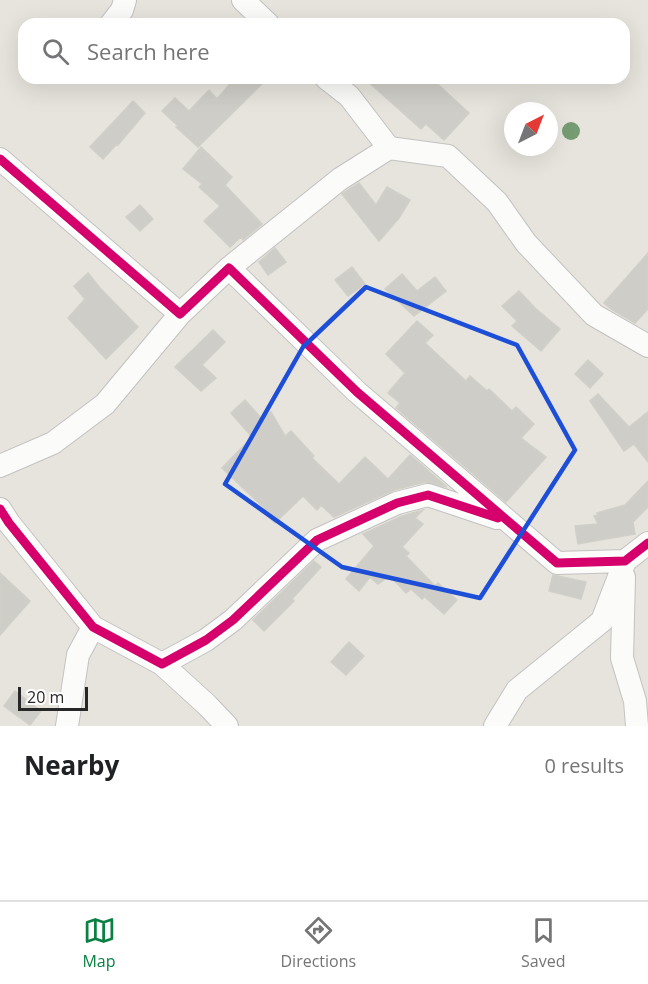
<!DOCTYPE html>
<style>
body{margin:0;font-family:"Open Sans",sans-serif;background:#f6f6f6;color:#202124}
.compass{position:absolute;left:504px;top:102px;width:54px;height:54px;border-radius:50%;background:#fff;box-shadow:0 6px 24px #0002;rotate:42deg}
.scale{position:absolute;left:18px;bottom:15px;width:70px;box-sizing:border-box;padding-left:6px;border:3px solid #272727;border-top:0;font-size:16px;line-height:21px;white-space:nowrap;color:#272727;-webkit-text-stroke:4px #fff;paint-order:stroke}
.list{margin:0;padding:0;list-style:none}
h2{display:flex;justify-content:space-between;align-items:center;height:78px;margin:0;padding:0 24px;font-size:26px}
h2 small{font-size:20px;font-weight:400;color:#757577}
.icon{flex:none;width:33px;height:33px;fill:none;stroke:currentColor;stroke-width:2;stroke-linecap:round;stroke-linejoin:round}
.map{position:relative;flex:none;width:648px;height:726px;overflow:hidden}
.search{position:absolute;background:#fff;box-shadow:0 6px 24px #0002;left:18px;right:18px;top:18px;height:66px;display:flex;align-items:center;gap:15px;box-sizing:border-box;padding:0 21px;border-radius:18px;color:#757577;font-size:22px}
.sheet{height:174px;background:#fff}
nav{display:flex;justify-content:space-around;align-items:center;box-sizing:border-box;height:84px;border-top:2px solid #e0e0e0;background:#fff;font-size:16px;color:#757577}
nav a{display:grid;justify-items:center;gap:3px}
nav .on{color:#0b8043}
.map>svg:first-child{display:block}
.building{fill:#cfcdc7;stroke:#d0cfc8;stroke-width:1.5}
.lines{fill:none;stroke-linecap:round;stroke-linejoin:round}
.street-casing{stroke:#c3c2c2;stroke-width:24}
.street{stroke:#fbfbfa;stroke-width:22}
.cycleway-casing{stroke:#fff;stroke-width:13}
.cycleway{stroke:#d6006c;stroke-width:9}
.tree{fill:#759c72}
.marked{fill:none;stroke:#1d4ed8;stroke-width:4.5;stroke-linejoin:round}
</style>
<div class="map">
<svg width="648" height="726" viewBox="0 0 648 726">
<rect width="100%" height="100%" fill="#e6e4dc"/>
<path class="building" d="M235 78H268L198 147 176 127 178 126 162 111 175 98 189 111 209 90 217 99Z
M364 78H431L469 113 444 140 426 124 421 129Z
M133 101 145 113 118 145 117 144 103 159 90 147Z
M201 147 232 177 225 185 262 224 243 240 241 237 230 247 204 221 220 206 199 187 202 184 183 169Z
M359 183 376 205 387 187 410 200 399 218 379 241 342 194Z
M140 205 153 219 140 231 126 217Z
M275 248 286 262 268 275 259 262Z
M648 253V309L635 323 611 309 604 303Z
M352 267 365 284 348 296 335 280Z
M88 273 100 288 138 327 106 359 68 318 85 299 74 286Z
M402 274 417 291 435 277 446 291 414 316 385 289Z
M519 291 535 308 560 329 541 351 512 326 517 321 502 306Z
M417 321 433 335 425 343 466 381 470 376 487 391 489 389 512 411 516 407 534 424 521 438 546 457 506 502 396 408 400 403 388 393 405 373 386 354Z
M213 330 225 342 202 365 216 378 201 391 175 367Z
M588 360 603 374 590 388 575 374Z
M598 394 629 427 648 412V462L634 444 624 451 590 401Z
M245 400 261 418 271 412 285 436 291 431 314 456 312 458 339 484 365 457 388 479 410 455 447 487 425 482 394 490 334 517 321 505 317 510 303 496 275 523 262 510 264 508 222 468 252 437 231 413Z
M648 481V507L633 522 635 534 578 544 575 526 598 524 594 516 598 515 597 513 625 505Z
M423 510 415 518 423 524 402 547 409 553 406 556 435 586 422 599 411 589 406 593 390 576 378 584 370 577 359 591 346 579 374 546 363 534 402 516Z
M314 561 321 567 292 599 294 601 264 631 253 620Z
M0 573 30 601 0 635Z
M553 575 586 582 581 599 549 591Z
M438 583 457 600 444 614 425 597Z
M349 642 364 656 346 675 331 662Z
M15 691 41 711 30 725 4 706Z"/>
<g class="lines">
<g class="street-casing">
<path id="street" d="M243 0 268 24
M111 24 122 10 125 0
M326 78 349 96 389 148
M0 159 180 314 229 268 357 392 557 563 625 561 648 543
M229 268 340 179 389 148 448 156 497 202 526 243 594 315 648 346
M0 466 53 443 105 404 180 314
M0 509 9 523 93 627 162 664 206 640 233 620 317 540 397 503 428 495 497 518
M624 577 622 658 635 701 637 726
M162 664 207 705 227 726
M67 726 78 655 93 627
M495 726 517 690 602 621 625 561"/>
</g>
<use href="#street" class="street"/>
<g class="cycleway-casing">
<path id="cycleway" d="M0 159 180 314 229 268 357 392 557 563 625 561 648 543
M0 509 9 523 93 627 162 664 206 640 233 620 317 540 397 503 428 495 498 518"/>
</g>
<use href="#cycleway" class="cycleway"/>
</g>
<circle class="tree" cx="571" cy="131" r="9"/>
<path class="marked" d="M366 287 517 345 575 450 480 598 342 567 225 484 303 347Z"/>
</svg>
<svg class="compass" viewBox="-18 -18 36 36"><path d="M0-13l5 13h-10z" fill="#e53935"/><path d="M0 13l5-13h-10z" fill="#757577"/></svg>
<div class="scale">20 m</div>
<div class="search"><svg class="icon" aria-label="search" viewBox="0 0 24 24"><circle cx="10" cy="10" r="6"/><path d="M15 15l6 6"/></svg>Search here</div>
</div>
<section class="sheet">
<h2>Nearby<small>0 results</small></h2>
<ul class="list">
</ul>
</section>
<nav>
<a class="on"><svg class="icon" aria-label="map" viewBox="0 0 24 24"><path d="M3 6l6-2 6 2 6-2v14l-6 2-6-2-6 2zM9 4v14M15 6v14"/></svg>Map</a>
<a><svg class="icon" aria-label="directions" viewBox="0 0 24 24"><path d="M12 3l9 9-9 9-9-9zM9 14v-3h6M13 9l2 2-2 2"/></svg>Directions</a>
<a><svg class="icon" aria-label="saved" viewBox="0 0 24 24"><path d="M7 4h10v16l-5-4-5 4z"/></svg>Saved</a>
</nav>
